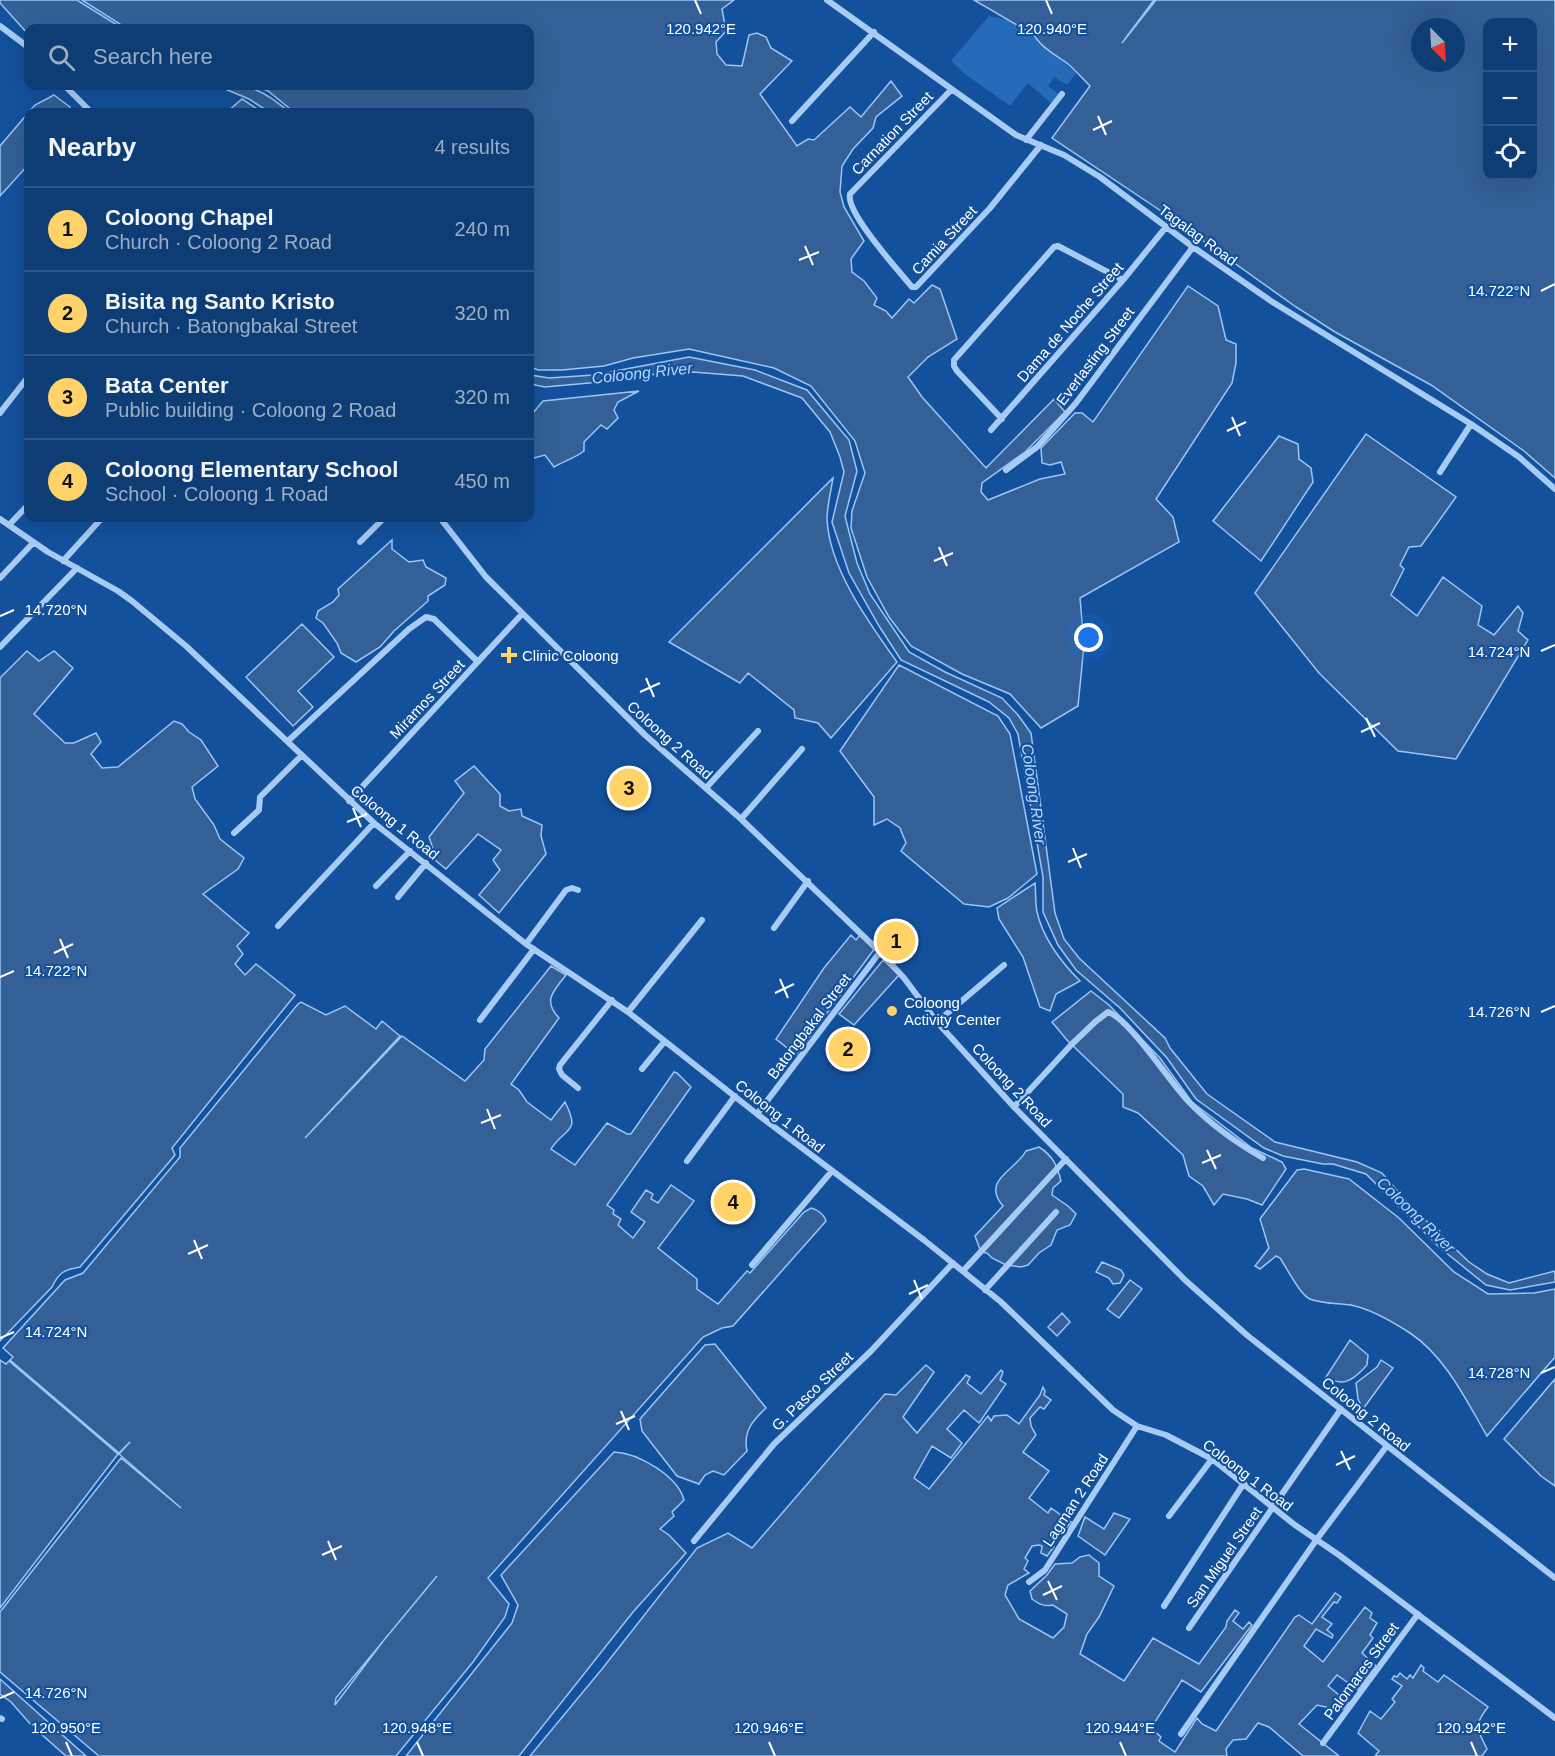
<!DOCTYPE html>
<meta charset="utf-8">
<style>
body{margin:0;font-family:Arial,sans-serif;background:#17447a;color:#f1f3f6}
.controls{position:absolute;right:18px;top:18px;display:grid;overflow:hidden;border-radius:12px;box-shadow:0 6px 24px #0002}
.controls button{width:54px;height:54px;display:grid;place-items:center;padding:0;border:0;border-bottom:2px solid #2e5687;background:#0e3d75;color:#f1f3f6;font:30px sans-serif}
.compass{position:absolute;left:1411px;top:18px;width:54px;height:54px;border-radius:50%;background:#0e3d75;box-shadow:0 6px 24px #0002;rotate:156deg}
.you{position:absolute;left:1089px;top:638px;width:21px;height:21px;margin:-15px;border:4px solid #fff;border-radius:50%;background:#1a73e8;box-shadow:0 0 0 9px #1a73e833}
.badge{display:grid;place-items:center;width:39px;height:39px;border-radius:50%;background:#ffd26a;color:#111;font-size:20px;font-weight:700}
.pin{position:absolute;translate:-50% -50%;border:3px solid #fff;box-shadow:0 2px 6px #0006}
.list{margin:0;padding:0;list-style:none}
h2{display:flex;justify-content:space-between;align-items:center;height:78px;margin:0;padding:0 24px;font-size:26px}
h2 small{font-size:20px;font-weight:400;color:#9baec5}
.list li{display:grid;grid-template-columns:39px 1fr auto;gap:18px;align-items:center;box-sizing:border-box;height:84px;padding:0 24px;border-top:2px solid #2e5687}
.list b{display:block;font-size:22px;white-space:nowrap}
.list p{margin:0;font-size:20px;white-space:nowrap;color:#9baec5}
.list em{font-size:20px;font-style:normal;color:#9baec5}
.icon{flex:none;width:33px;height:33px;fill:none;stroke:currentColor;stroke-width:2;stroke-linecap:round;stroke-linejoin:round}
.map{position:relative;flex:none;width:1555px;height:1756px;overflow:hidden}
.search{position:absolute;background:#0e3d75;box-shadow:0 6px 24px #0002;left:24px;top:24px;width:510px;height:66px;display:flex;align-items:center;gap:15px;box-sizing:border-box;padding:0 21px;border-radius:12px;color:#9baec5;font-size:22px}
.panel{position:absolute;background:#0e3d75;box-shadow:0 6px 24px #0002;left:24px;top:108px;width:510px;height:414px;border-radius:12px}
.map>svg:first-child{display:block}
.green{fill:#256bba}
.water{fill:#346097;stroke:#9ac6f7;stroke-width:1.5;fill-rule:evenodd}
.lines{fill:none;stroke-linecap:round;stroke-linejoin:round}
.street{stroke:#a8cbf4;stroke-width:6}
.ticks{fill:none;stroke:#fff;stroke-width:2}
.poi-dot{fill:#ffd26a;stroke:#13519c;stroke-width:2}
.labels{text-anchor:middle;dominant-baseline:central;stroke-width:4.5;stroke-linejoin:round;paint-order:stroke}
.street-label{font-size:15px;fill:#fff;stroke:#13519c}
.poi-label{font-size:15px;fill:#fff;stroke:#13519c;text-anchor:start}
.water-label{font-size:16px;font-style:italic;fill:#b4d5fa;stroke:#13519c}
.ticks-label{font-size:15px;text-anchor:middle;fill:#fff;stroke:#13519c;stroke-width:4.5;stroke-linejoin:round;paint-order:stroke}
</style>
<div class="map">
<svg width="1555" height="1756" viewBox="0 0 1555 1756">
<rect width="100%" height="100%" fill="#13519c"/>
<path class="green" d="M989 16 1008 20 1023 30 1028 29 1032 31 1034 37 1076 73 1067 85 1054 77 1048 86 1059 94 1052 104 1028 83 1010 106 965 74 951 61Z"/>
<path class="water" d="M0 0H77L122 28H28V34L0 3Z
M82 0H734L722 9 726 31 716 42 717 54 726 65 742 66 749 35 757 33 766 37 771 48 792 61 760 94 797 146 808 139 814 140 850 107 861 117 891 81 902 96 876 117 873 128 853 149 842 166 840 192 844 207 864 241 851 259 852 272 864 281 877 298 874 305 886 311 892 318 909 299 914 303 932 285 940 289 957 339 928 357 908 377 922 397 986 468 1054 399 1065 412 1025 452 982 483 981 492 988 500 1040 479 1065 474 1061 462 1050 465 1042 463 1041 448 1075 413H1082L1093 422 1188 286 1218 306 1226 340 1236 344V363L1232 383 1156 499 1173 517 1179 542 1080 598 1084 645 1078 706 1041 728 1010 694 962 674 911 646 889 617 867 577 851 528 852 511 865 473 855 441 811 386 774 368 689 349 633 358 604 366 562 370H538L530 367V112H294L268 91 256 86H530V28H126Z
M974 0H1154L1122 43 1156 0H1555V478L1524 451 1431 385 1335 332 1296 307 1164 213 1052 138 1090 86C1083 79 1076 71 1068 64 1056 55 1038 46 1032 31L1024 29ZM1488 22H1532V176H1488ZM1420 27H1456V63H1420Z
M218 86C255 85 261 90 290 112H269L249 99Z
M54 95 70 107 69 112H29L35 105Z
M242 99 262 112H227Z
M28 113V165L0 196V146Z
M689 357 755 370 807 390 849 440 857 471 845 516 857 563 870 594 909 652 945 672 1002 698 1018 715 1031 733 1055 913 1064 939 1079 958 1165 1038 1170 1048 1207 1094 1275 1142 1357 1162 1382 1173 1409 1204 1469 1262 1487 1274 1509 1283 1555 1271V1282L1510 1290 1486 1285 1439 1247 1366 1174 1333 1164H1323L1283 1156 1264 1148 1196 1099 1167 1058 1120 1008 1076 970 1058 945 1043 912V877L1018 734 1009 718 989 702 901 660 879 626 849 573 832 522 844 472 840 457 830 432 802 398 743 376 693 372 644 375 622 380 545 387 530 384V375L549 378 594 375Z
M639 391 618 402 614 410 618 418 607 429 601 425 584 442V451C575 458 564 461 554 467L545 455 530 459V412L533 413 543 401Z
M1366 434 1456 497 1421 546 1409 547 1400 565 1404 569 1391 595 1417 616 1443 577 1482 606 1478 625 1494 635 1518 606 1523 613 1518 631 1528 640 1456 759 1398 751 1319 673 1255 593Z
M1279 436 1298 444 1299 459 1311 468 1313 482 1261 561 1213 521Z
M833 478C831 491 827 506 827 519 829 568 869 623 897 662L831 738 818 723 795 718 794 710 748 673 740 683 669 642Z
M392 540V549L409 562 423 560 426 567 446 578 445 585 428 596V601L394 631 380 647 356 662 341 653 337 643 323 623 316 618 318 611 333 602 339 595 338 589Z
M302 624 334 657 298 691 313 707 293 726 246 677Z
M27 651 39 661 54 651 73 668 34 714 65 743H74L96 733 101 742 91 754 102 768 118 767 174 721 182 724 189 732 201 740 218 766 192 787 195 799 214 825 220 839 244 858 238 869 203 894 249 933 237 946 243 954 235 964 245 975 256 964 295 995 172 1148 175 1155 80 1267C64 1270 59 1272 52 1287L0 1341V678Z
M899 665 998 716 1010 734 1037 874 1008 898 989 907 964 904 901 851 906 843 900 828 887 819 874 825V797L840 751Z
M474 766 500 794V806L509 811 521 809 522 816 542 825 541 836 546 854 499 913 479 895 500 870 493 860 501 850 478 834 446 869 429 855 433 849 429 837 464 793 455 781Z
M1035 883C1036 892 1035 903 1037 912 1043 938 1061 962 1080 981L1056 994 1050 1011 1040 1007 1023 957 999 919 997 908Z
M851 935 856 940 860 935 875 948 796 1055 776 1039 824 968Z
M883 960 899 975 854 1025 839 1014Z
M551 966 566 975C554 991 542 1000 559 1018L511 1084 519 1090 527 1102 551 1120 565 1102C581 1134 566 1126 551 1149L575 1165 607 1123 627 1134H631L674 1072 677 1073 691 1087 607 1205 614 1210 613 1214 621 1219 618 1225 633 1238 645 1222 631 1212 646 1190 653 1194 651 1199 658 1203 671 1185 694 1201 658 1248 697 1279V1289L718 1304 747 1271 750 1273 804 1212 811 1208C818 1210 824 1214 826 1221L733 1326 722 1328 703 1337 488 1578 509 1604 505 1617 473 1662 396 1756H99L0 1672V1612L121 1458 181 1508 119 1454 130 1442 119 1453 10 1360 13 1357 3 1348 65 1280 83 1273 180 1157V1148L298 1004 301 1002 326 1015 345 1006 376 1029 382 1021 400 1036 305 1138 402 1036 465 1081 484 1060 485 1049ZM437 1576 384 1640 335 1705 336 1698Z
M1091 991 1109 1005 1160 1058 1192 1102 1252 1148 1282 1162 1286 1169 1262 1205 1247 1199 1223 1194 1214 1205 1203 1186 1189 1176 1183 1155 1138 1113 1123 1107V1094L1067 1040 1052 1022Z
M1039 1147C1053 1156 1057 1165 1061 1181L1053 1188 1052 1195 1068 1206 1076 1214 1070 1225 1057 1230 1051 1245 1039 1253 1028 1265 1021 1267 1006 1265 992 1258 987 1253 981 1252 975 1236 1003 1206C981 1180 1015 1171 1026 1151Z
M1304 1169 1349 1179 1399 1218 1454 1272 1488 1294 1534 1293 1555 1289V1357L1487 1436C1466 1400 1445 1356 1410 1333 1393 1322 1371 1309 1351 1305 1339 1303 1322 1304 1310 1299 1300 1295 1287 1268 1280 1258L1276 1256 1260 1269 1255 1266 1269 1248 1260 1219 1297 1170Z
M1102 1262 1121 1270 1124 1275 1120 1283 1113 1284 1109 1278 1096 1272Z
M1130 1280 1142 1289 1119 1318 1107 1309Z
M1062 1313 1070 1322 1057 1336 1048 1327Z
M1350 1340 1368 1355 1367 1365C1360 1372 1351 1383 1340 1382 1334 1381 1330 1380 1324 1380Z
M715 1344 766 1408C752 1421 743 1432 747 1451L724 1475 713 1471 705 1475 699 1484 677 1476 642 1431 640 1419 705 1345Z
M0 1360 6 1364 9 1361 118 1454 0 1608Z
M1381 1360 1393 1368 1363 1409 1358 1399 1356 1383 1377 1367Z
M926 1365 934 1372 903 1417 917 1433 966 1375 970 1377 967 1383 981 1394 1001 1370 1003 1372 1000 1380 1006 1384 979 1423 964 1410 947 1429 962 1443 951 1458 932 1446 914 1478 929 1489 988 1416 991 1421 994 1416 1007 1415 1019 1424 1040 1395 1043 1387 1045 1391 1044 1395 1051 1400 1044 1409 1040 1407 1030 1418 1031 1426 1036 1435 1023 1452 1049 1471 1029 1498 1048 1513 1051 1508 1071 1522 1064 1531 1060 1530 1054 1534 1051 1543 1054 1547 1047 1556 1041 1553 1042 1546 1039 1545 1032 1546 1025 1558 1028 1561 1024 1569 1029 1573 1008 1585 1005 1595 1019 1619 1053 1638 1064 1627 1067 1614 1053 1605C1044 1607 1039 1604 1032 1599L1030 1591 1047 1575 1055 1564 1072 1563 1080 1557 1089 1555 1099 1563V1576L1114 1586 1099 1617 1087 1634 1080 1654 1124 1681 1153 1638 1199 1664 1226 1627 1227 1621 1235 1610 1239 1613 1233 1621 1243 1629 1249 1622 1252 1625 1201 1692 1182 1680 1151 1728 1161 1737 1159 1741 1175 1752 1197 1718 1202 1724 1216 1731 1295 1617 1299 1615 1312 1624 1335 1593 1341 1597 1337 1603 1334 1602 1322 1617 1332 1624 1327 1630 1333 1635 1332 1638 1316 1629 1304 1646 1323 1662 1365 1607 1372 1613 1370 1618 1377 1623 1370 1635 1373 1638 1362 1653 1376 1666 1358 1690 1337 1675 1328 1686 1349 1703 1343 1709 1335 1705 1330 1708 1317 1705 1299 1724 1339 1756H1303L1269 1727 1258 1723 1246 1739 1233 1740 1226 1749 1227 1756H530L602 1669 697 1548 728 1533 752 1548 885 1394 896 1395Z
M1555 1379V1486L1541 1476 1504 1439Z
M614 1452C638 1453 678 1476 684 1500L672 1512 674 1516 660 1529 669 1535 686 1553 633 1612 519 1756H406L512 1623 518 1605 501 1575Z
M1114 1513 1130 1519 1105 1555 1078 1536 1085 1517 1104 1529Z
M1421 1665 1424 1668 1423 1671 1438 1682 1444 1675 1488 1707C1473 1726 1477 1728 1487 1749L1482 1756H1375L1379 1751 1358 1733 1370 1711 1381 1719 1395 1702 1392 1699 1402 1686 1392 1679 1394 1676 1397 1677 1400 1673 1407 1679 1410 1675 1413 1678Z
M0 1679 86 1756H66L32 1726 11 1702 0 1694Z"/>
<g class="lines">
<path class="street" d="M827 0 1016 135 1064 155 1100 177 1193 247 1271 301 1471 424 1519 457 1555 489
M0 26 28 47
M65 86 91 112
M951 90 850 194C845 212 899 271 912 287H916L990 208 1041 145
M792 121 874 32
M1026 140 1062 94
M0 413 28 377
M1002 419 957 371 954 366V360L1054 247 1058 246 1123 280
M991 430 1123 280 1166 227
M1006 470 1037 447 1076 403 1193 247
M1440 472 1471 424
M440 518 486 577 645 735 741 819 880 952 904 978 937 1022 1014 1107 1185 1280 1248 1336 1555 1578
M0 519 48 552 118 591 132 601 186 646 374 823 526 944 628 1012 757 1114 924 1240 1001 1302 1113 1410 1137 1426 1166 1435 1212 1459 1295 1525 1339 1555 1555 1718
M9 525 28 505
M360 542 384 518
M63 561 102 518
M0 578 33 543
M0 647 77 568
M288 741 409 629 426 617 434 619 478 662
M706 788 758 731
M349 801 522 614
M741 819 802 749
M234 833 259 810 260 797 302 755
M376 886 410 851
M398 897 426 863
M278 926 374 823
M774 928 808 881
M526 944 566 890 572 888 578 890
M628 1012 702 920
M480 1020 534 949
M937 1022 1004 965
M642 1069 664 1042
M578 1088 562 1075 559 1069 560 1065 612 1000
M1014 1107 1071 1045 1095 1022 1108 1012C1130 1019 1170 1083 1189 1102 1211 1125 1235 1142 1263 1158
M757 1114 880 952
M687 1161 735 1096
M752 1265 832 1171
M963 1271 1066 1159
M985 1290 1056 1212
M1169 1516 1212 1459
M694 1541 774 1444 871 1351 953 1263
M1029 1582 1045 1570 1137 1426
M1164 1606 1244 1483
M1189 1628 1341 1409
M0 1718 2 1719
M1181 1734 1317 1539 1386 1447
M1323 1743 1418 1614"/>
</g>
<path class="ticks" d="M695 0 701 14M1046 0 1052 14M1098 116 1106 135M1093 130 1112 121M805 246 813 265M799 260 819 252M1541 291 1555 284M1232 417 1240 436M1227 431 1246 422M939 547 947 566M934 561 953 553M0 616 14 610M1541 651 1555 645M646 678 654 697M640 692 660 683M1366 718 1375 737M1361 732 1380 723M353 808 361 827M347 822 367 814M1073 848 1081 868M1068 862 1087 854M60 939 68 958M54 953 73 944M0 977 14 971M780 979 788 998M775 993 794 984M1541 1012 1555 1006M487 1109 495 1129M481 1123 501 1115M1207 1150 1216 1169M1202 1163 1221 1155M194 1240 202 1259M188 1254 208 1245M914 1280 922 1299M909 1294 928 1285M0 1338 14 1332M1541 1373 1555 1367M621 1411 629 1430M616 1424 635 1416M1341 1451 1350 1470M1336 1465 1355 1456M328 1541 336 1560M322 1555 342 1546M1048 1581 1057 1600M1043 1595 1062 1586M0 1698 14 1692M66 1742 72 1756M417 1742 423 1756M769 1742 775 1756M1120 1742 1126 1756M1471 1742 1477 1756"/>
<g class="poi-dot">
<path d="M506 646h6v6h6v6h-6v6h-6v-6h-6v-6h6z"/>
<circle cx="892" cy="1011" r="6"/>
</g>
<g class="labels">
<g class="street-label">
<text transform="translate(892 133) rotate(-46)">Carnation Street</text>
<text transform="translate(1198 235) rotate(36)">Tagalag Road</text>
<text transform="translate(944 240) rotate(-47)">Camia Street</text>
<text transform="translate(1070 322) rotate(-49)">Dama de Noche Street</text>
<text transform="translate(1095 356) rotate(-53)">Everlasting Street</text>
<text transform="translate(427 699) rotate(-47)">Miramos Street</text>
<text transform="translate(670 740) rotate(42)">Coloong 2 Road</text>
<text transform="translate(395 822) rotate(39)">Coloong 1 Road</text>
<text transform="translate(809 1026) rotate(-53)">Batongbakal Street</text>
<text transform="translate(1012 1085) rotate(47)">Coloong 2 Road</text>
<text transform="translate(780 1116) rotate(38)">Coloong 1 Road</text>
<text transform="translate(812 1391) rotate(-44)">G. Pasco Street</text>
<text transform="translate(1366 1414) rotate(39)">Coloong 2 Road</text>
<text transform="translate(1248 1475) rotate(37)">Coloong 1 Road</text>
<text transform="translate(1075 1500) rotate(-57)">Lagman 2 Road</text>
<text transform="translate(1224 1557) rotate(-55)">San Miguel Street</text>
<text transform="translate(1361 1671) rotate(-54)">Palomares Street</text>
</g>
<g class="poi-label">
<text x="522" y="655">Clinic Coloong</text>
<text x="904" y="1002">Coloong<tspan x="904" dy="17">Activity Center</tspan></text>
</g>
<g class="water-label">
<text transform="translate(642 373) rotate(-6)">Coloong River</text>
<text transform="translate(1034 794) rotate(82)">Coloong River</text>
<text transform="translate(1416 1215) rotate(44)">Coloong River</text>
</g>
</g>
<g class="ticks-label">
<text x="701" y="34">120.942°E</text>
<text x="1052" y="34">120.940°E</text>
<text x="1499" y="296">14.722°N</text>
<text x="56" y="615">14.720°N</text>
<text x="1499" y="657">14.724°N</text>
<text x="56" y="976">14.722°N</text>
<text x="1499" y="1017">14.726°N</text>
<text x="56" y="1337">14.724°N</text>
<text x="1499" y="1378">14.728°N</text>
<text x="56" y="1698">14.726°N</text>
<text x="66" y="1733">120.950°E</text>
<text x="417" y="1733">120.948°E</text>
<text x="769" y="1733">120.946°E</text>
<text x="1120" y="1733">120.944°E</text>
<text x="1471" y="1733">120.942°E</text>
</g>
</svg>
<div class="controls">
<button>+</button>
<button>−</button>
<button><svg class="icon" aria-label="locate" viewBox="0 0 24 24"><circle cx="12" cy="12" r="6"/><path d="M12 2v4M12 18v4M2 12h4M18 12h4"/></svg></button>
</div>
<svg class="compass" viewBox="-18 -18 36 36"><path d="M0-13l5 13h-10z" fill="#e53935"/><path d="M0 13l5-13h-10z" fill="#9baec5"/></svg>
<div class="you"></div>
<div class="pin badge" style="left:896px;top:941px">1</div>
<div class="pin badge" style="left:848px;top:1049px">2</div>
<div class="pin badge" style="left:629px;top:788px">3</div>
<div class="pin badge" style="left:733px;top:1202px">4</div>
<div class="search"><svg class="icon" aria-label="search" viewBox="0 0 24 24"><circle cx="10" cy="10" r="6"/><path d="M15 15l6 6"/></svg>Search here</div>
<section class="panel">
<h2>Nearby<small>4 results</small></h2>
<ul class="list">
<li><span class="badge">1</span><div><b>Coloong Chapel</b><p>Church · Coloong 2 Road</p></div><em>240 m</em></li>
<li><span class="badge">2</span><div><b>Bisita ng Santo Kristo</b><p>Church · Batongbakal Street</p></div><em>320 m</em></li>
<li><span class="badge">3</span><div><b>Bata Center</b><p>Public building · Coloong 2 Road</p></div><em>320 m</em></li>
<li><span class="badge">4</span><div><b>Coloong Elementary School</b><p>School · Coloong 1 Road</p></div><em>450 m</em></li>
</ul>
</section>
</div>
